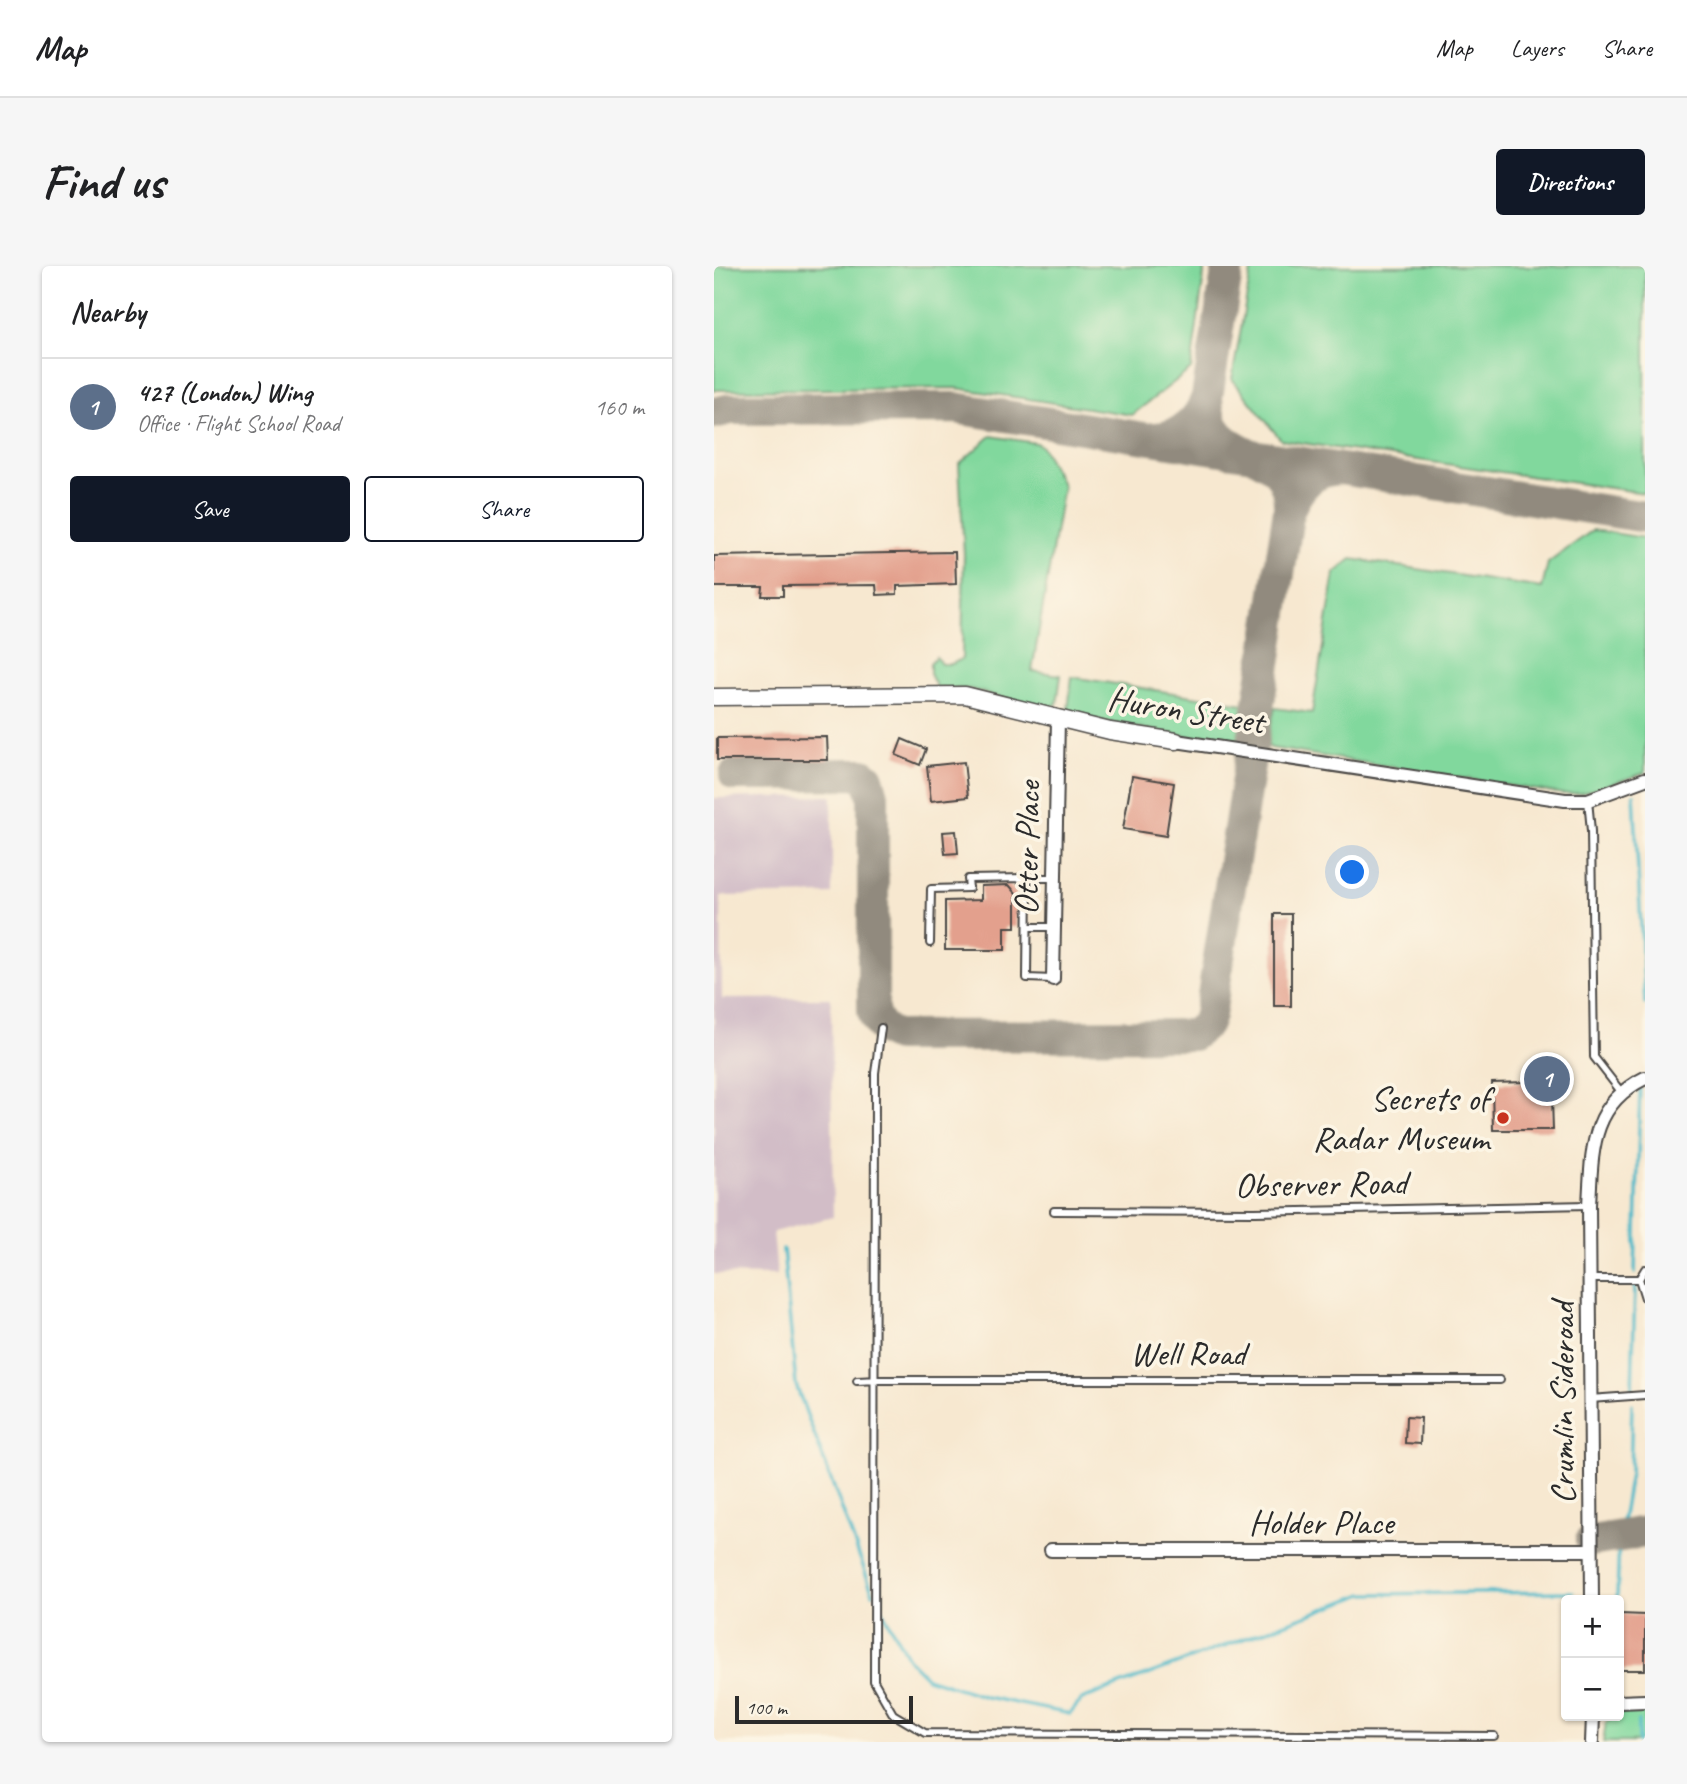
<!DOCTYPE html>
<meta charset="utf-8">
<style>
body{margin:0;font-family:Caveat,sans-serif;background:#f6f6f6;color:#202124}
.controls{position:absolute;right:21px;bottom:21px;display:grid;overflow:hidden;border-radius:7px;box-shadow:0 2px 5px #0004}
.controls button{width:63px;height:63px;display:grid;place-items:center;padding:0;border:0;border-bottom:2px solid #e0e0e0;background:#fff;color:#202124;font:35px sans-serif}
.scale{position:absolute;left:21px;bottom:18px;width:178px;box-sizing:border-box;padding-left:7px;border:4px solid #2b2b2b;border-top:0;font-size:19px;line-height:24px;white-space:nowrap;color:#2b2b2b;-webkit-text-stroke:5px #fcf5e5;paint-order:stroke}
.you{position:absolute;left:639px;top:607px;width:24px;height:24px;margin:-18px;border:5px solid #fff;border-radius:50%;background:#1a73e8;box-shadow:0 0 0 10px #1a73e833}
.badge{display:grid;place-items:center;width:46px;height:46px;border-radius:50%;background:#111827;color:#fff;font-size:23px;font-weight:700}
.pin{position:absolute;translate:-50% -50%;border:4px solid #fff;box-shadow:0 2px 7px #0006}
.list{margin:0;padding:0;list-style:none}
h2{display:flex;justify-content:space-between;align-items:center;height:91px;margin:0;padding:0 28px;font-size:30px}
h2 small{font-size:23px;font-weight:400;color:#757577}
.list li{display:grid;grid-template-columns:46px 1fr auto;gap:21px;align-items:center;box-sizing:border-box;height:98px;padding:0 28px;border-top:2px solid #e0e0e0}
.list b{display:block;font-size:26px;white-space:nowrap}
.list p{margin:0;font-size:23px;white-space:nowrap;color:#757577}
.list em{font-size:23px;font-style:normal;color:#757577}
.actions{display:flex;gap:14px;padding:21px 28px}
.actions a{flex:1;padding:16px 0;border:2px solid #111827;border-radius:7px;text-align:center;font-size:24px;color:#111827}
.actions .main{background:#111827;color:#fff}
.map{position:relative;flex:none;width:931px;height:1476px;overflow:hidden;border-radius:7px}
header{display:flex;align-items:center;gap:42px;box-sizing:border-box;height:98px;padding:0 35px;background:#fff;border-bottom:2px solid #e0e0e0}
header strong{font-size:33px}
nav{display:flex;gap:38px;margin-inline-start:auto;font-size:24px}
.intro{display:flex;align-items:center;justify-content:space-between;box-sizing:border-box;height:168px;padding:0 42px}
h1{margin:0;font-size:49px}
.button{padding:18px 32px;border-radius:7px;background:#111827;color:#fff;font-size:24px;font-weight:700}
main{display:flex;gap:42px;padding:0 42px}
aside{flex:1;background:#fff;border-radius:7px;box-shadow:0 2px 5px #0004}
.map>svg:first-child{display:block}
.industrial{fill:#d2bdc7}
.green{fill:#81d89d;stroke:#568264;stroke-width:2}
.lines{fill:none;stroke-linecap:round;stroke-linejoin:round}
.stream{stroke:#4db9c9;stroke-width:3.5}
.taxiway{stroke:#918a7e;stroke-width:32}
.building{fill:#e3a08d}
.service-casing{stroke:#4a4744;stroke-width:10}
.minor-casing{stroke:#4a4744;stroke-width:16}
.tertiary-casing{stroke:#4a4744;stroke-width:19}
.service{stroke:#fff;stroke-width:6}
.minor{stroke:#fff;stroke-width:12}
.tertiary{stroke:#fff;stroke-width:16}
.poi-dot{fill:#c8321e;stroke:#fcf5e5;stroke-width:2.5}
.labels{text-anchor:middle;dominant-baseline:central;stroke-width:7;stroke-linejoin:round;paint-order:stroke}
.street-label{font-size:35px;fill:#2b2b2b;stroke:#fcf5e5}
.poi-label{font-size:35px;fill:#2b2b2b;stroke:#fcf5e5;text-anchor:end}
</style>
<header>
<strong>Map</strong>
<nav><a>Map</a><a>Layers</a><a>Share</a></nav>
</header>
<div class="intro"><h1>Find us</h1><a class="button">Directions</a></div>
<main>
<aside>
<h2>Nearby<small></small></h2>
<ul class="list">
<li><span class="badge" style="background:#5c6f8a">1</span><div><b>427 (London) Wing</b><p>Office · Flight School Road</p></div><em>160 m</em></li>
</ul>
<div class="actions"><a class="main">Save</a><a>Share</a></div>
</aside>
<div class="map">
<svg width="931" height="1476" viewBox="0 0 931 1476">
<rect width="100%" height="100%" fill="#fcf5e5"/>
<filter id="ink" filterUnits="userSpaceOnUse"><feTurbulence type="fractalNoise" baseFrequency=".0143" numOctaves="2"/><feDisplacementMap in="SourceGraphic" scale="14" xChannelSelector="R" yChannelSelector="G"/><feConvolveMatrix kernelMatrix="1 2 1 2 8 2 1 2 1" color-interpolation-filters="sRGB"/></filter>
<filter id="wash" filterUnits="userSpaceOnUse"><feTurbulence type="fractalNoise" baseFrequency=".00686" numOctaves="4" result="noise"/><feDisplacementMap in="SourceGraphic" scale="28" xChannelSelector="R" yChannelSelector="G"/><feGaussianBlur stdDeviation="1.57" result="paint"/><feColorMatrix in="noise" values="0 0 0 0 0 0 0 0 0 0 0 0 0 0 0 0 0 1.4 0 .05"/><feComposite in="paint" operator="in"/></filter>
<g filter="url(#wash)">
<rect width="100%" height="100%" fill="#f7e8d0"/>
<path class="industrial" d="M118 530V628L7 630 8 733 117 732 119 951 59 966 63 1009 0 1008V532Z"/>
<path class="green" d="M0 0H491L477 103 418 149 242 122 0 124Z
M538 0H931V227L567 174 518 113Z
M277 170 322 177 328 181 349 220 318 405 347 409 343 438 332 444 256 423 223 422 216 408V397L222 391 227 398H238L248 393 250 288 245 198Z
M879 264 931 272V507L868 527 849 528 557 482 552 478 561 442 598 447 621 307 638 293 828 322 834 297Z
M358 411 529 438 531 443 525 479 356 450 354 444Z
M911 1444H925L931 1448V1476H889L892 1456Z"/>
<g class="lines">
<path class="stream" d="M920 528 931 738
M69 983 82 1119 159 1327
M921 1007 926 820
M918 1125 921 1020
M906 1267 916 1208 918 1138
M903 1334 905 1272
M168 1344 195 1394 213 1412 272 1431 356 1448 368 1433 650 1328 859 1326
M924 1476V1455"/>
<path class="taxiway" d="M493 131 514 0
M0 147 17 143 241 142 931 251
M439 172C466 172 484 156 493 131 493 205 579 171 575 244 585 220 599 204 626 203
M21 509 149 508 154 512 159 530V745C163 759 170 766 183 770L479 769 493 758 496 749 575 244
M877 1275 931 1266"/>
</g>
<g id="blocks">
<path class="building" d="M241 286 242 318 183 320V328L163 329 162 319 69 320V330H48L49 321H0V290Z
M113 471 114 494H3V472Z
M188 473 212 483 206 499 182 489Z
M250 496 254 531 217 535 213 500Z
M418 510 460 517 452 570 409 563Z
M242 565 244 587 231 588 229 566Z
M295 619 302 627V661H291V684H231V635L267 634V620Z
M560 648H577V740H560Z
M837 802 839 864H779L778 817 813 816V809L819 808V803Z
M692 1151 707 1152 706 1178 691 1177Z
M906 1348 931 1349V1404H906Z"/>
</g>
</g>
<g filter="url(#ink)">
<use href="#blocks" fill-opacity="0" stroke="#4a4744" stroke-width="2"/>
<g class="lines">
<g class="service-casing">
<path id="service" d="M874 534 877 565 880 791 908 827
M314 612H340
M314 661H340
M216 677 217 623 255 622 254 613 314 612 313 712 339 713
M167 762 161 807 160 1415 179 1448 211 1467 780 1470
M340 945 541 946 875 939
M877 1013H925L931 1032
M925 1013 931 1003
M162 1114H786
M143 1115 165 1114
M876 1133 931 1129"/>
</g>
<g class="minor-casing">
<path id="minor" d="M462 475 851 534H874L931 513
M339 713 344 453
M337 1284H877
M878 1334 875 939C878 885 876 839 931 812
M905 1436 931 1435
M878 1476 879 1450"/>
</g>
<g class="tertiary-casing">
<path id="tertiary" d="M0 431 251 429 396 465 462 475"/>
</g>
<use href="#service" class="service"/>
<use href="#minor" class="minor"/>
<use href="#tertiary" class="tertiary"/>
</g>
</g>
<circle class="poi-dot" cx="789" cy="852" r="7"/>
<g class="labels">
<g class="street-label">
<text transform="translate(472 444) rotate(9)">Huron Street</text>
<text transform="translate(313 582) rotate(-89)">Otter Place</text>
<text transform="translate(607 918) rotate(-1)">Observer Road</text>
<text x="474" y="1087">Well Road</text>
<text transform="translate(848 1137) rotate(-90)">Crumlin Sideroad</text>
<text x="607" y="1256">Holder Place</text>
</g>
<g class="poi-label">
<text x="775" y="832">Secrets of<tspan x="775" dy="40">Radar Museum</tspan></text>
</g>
</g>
</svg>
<div class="controls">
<button>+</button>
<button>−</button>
</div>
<div class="scale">100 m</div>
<div class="you"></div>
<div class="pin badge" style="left:833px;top:813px;background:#5c6f8a">1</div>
</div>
</main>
